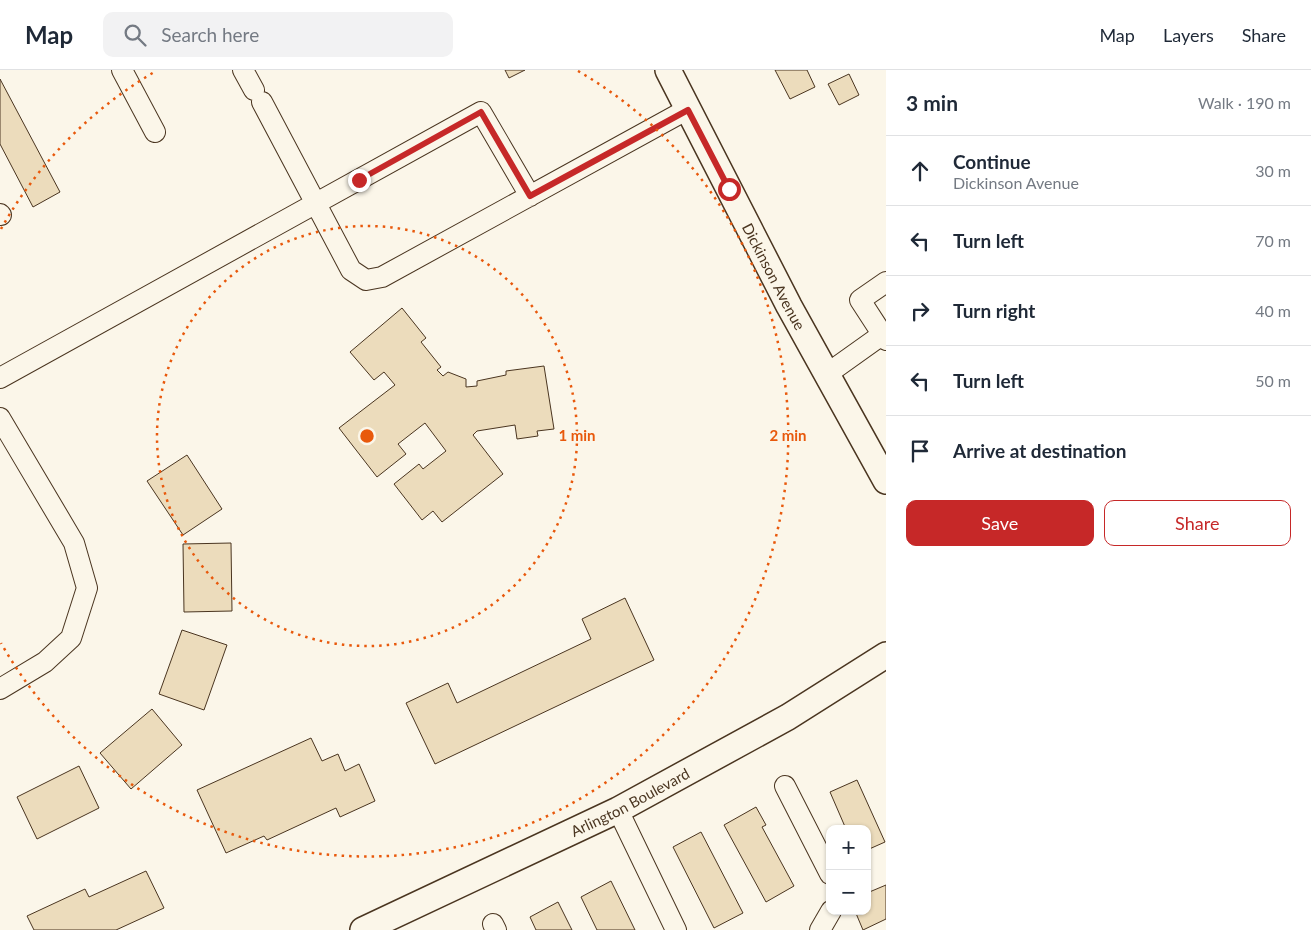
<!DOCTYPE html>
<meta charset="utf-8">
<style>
body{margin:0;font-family:Lato,sans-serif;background:#f2f2f3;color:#1f2937}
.controls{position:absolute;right:15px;bottom:15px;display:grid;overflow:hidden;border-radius:10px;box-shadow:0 1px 4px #0004}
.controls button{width:45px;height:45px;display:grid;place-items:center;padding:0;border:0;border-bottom:1px solid #e0e1e3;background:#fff;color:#1f2937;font:25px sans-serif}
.stop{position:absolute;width:15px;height:15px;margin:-11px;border:4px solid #c62828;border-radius:50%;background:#fff}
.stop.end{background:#c62828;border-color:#fff;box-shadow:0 1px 5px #0008}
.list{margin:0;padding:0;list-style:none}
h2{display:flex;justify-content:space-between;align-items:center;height:65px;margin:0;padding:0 20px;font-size:21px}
h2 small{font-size:16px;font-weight:400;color:#747a83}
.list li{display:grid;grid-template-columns:32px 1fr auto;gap:15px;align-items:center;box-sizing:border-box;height:70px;padding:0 20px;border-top:1px solid #e0e1e3}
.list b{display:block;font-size:19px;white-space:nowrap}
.list p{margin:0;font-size:16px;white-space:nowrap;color:#747a83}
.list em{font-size:16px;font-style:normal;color:#747a83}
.actions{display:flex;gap:10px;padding:15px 20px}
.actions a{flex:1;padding:11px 0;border:1px solid #c62828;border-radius:10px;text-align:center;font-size:18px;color:#c62828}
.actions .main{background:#c62828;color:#fff}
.icon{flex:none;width:28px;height:28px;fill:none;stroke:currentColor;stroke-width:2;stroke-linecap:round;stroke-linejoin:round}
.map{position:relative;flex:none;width:886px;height:860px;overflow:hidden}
header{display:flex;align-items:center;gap:30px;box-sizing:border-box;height:70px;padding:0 25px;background:#fff;border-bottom:1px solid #e0e1e3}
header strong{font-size:24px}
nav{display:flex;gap:28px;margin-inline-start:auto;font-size:18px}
.search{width:350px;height:45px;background:#f2f2f3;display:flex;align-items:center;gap:12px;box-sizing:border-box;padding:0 18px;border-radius:10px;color:#747a83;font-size:19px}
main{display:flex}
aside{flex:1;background:#fff}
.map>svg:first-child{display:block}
.building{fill:#ecdcbc;stroke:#4a3520}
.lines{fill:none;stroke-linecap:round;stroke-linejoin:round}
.minor-casing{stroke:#4a3520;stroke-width:22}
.major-casing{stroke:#4a3520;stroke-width:28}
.minor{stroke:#fbf6e9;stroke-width:20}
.major{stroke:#fbf6e9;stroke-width:25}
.route{stroke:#c62828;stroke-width:6}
.ring{fill:none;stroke:#e8590c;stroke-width:2.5;stroke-dasharray:2.5 5}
.labels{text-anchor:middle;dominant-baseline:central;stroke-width:4;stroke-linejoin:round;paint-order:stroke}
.street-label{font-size:15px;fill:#4a3520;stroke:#fbf6e9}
.centre{fill:#e8590c;stroke:#fbf6e9;stroke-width:2.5}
.ring-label{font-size:15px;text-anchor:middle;font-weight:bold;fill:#e8590c;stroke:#fbf6e9;stroke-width:4;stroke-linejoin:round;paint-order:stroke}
</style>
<header>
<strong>Map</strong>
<div class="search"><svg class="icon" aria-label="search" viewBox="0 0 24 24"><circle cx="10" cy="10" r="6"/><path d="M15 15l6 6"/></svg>Search here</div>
<nav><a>Map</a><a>Layers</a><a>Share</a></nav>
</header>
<main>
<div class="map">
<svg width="886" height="860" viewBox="0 0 886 860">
<rect width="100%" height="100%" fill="#fbf6e9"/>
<path class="building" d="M505 0H525L509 8Z
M775 0H807L815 17 790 29Z
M849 4 859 25 839 35 828 14Z
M0 9 60 122 33 137 0 74Z
M402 238 426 268 421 272 441 297 437 300 443 306 448 302 466 309V317L477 316V311L506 305V301L544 296 554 359 537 361 538 366 517 369 515 355 477 361 473 365 503 404 442 452 433 441 422 450 394 414 419 394 423 399 446 381 425 353 398 374 406 384 377 407 339 358 395 315 384 302 374 310 350 282Z
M187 385 222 439 183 465 147 411Z
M231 473 232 541 184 542 183 474Z
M625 528 654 590 435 694 406 633 448 613 457 633 591 569 582 549Z
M182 560 227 575 204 640 159 624Z
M152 639 182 675 131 719 100 683Z
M311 668 322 691 338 684 345 701 359 694 375 731 340 747 336 738 267 770 264 766 226 783 197 720Z
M79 696 99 738 37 769 17 727Z
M857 710 885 772 867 780V759H846L830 722Z
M756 737 766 755 762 757 794 816 766 832 724 755Z
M701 762 743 843 714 858 673 777Z
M146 801 164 838 116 860H34L27 846 85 819 89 827Z
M611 811 635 860H597L581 827Z
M886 815V849L863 860 855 841H867V823Z
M558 832 572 860H536L530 847Z"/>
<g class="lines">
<g class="minor-casing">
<path id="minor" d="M122 0 155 62
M243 0 254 20
M262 32 351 200 366 210 382 207 688 39
M0 144 1 145
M886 212 860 230 886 270
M827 304 886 262
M0 308 481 42 530 126
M0 348 74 473 87 518 71 568 45 592 0 619
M785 716 830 804
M618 740 676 860
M493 854 496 860
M820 860 831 841"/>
</g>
<g class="major-casing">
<g id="major">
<path id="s1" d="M668 0 789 236 886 411"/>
<path id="s2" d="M363 860 618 740 788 647 886 585"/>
</g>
</g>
<use href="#minor" class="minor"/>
<use href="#major" class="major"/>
</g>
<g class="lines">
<path class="route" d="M359 110 481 42 530 126 688 40 729 119"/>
</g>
<g class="ring">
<circle cx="367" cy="366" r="210"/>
<path d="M1 159A421 421 0 0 1 156 1M578 1A421 421 0 1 1 1 573"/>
</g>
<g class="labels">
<g class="street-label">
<text stroke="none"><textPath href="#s1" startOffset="232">Dickinson Avenue</textPath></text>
<text stroke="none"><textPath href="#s2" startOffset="296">Arlington Boulevard</textPath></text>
</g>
</g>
<circle cx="367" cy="366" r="8" class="centre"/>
<g class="ring-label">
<text x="577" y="371">1 min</text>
<text x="788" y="371">2 min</text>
</g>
</svg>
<div class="controls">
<button>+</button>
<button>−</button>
</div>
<div class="stop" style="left:729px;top:119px"></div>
<div class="stop end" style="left:359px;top:110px"></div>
</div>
<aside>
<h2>3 min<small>Walk · 190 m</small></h2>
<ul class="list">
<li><svg class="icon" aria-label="ahead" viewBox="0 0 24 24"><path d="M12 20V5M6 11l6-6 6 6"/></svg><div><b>Continue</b><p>Dickinson Avenue</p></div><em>30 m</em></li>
<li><svg class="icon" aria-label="left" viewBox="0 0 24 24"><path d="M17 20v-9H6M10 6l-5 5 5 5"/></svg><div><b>Turn left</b></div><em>70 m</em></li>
<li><svg class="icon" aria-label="right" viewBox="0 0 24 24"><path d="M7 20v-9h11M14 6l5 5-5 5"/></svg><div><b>Turn right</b></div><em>40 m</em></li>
<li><svg class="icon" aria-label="left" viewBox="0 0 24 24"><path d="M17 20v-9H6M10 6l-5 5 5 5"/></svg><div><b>Turn left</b></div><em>50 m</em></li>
<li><svg class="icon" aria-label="arrive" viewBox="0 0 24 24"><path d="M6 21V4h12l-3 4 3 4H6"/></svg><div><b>Arrive at destination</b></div></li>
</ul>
<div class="actions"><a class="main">Save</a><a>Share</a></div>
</aside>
</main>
